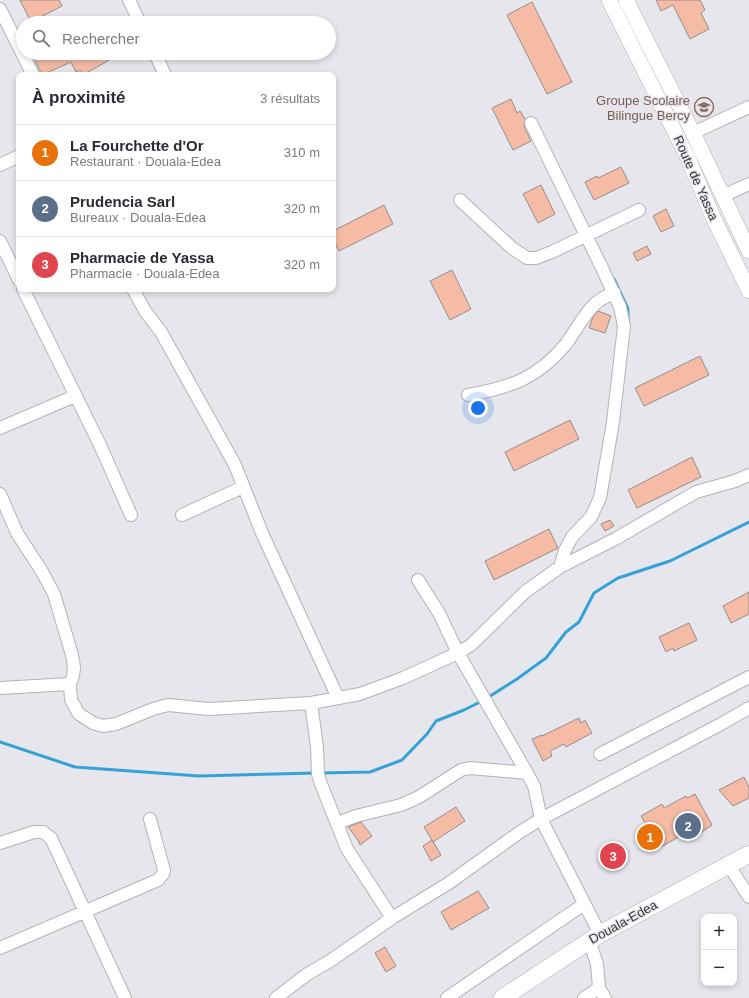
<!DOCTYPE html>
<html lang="fr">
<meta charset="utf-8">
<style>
body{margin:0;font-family:Arial,sans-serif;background:#f2f2f3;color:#2b2b33}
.controls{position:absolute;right:12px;bottom:12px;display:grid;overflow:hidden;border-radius:8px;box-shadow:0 2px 6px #0003}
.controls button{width:36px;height:36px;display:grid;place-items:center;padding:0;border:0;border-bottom:1px solid #e1e1e2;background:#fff;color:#2b2b33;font:20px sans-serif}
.you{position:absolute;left:478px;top:408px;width:14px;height:14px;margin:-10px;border:3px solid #fff;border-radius:50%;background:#1a73e8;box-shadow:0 0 0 6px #1a73e833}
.badge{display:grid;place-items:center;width:26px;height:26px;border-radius:50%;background:#1a73e8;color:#fff;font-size:13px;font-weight:700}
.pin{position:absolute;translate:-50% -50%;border:2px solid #fff;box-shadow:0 1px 4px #0006}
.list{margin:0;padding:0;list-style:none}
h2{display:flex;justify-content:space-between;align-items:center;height:52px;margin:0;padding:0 16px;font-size:17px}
h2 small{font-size:13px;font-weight:400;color:#7c7c81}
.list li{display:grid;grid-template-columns:26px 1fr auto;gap:12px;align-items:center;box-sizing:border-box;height:56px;padding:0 16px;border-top:1px solid #e1e1e2}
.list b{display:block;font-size:15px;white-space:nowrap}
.list p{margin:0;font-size:13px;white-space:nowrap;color:#7c7c81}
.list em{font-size:13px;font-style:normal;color:#7c7c81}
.icon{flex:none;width:22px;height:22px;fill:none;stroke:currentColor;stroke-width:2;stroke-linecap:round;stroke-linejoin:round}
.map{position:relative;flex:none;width:749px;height:998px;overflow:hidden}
.search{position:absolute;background:#fff;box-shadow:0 2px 6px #0003;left:16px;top:16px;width:320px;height:44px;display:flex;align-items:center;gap:10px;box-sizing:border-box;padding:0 14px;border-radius:22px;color:#7c7c81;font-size:15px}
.panel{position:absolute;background:#fff;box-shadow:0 2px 6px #0003;left:16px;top:72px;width:320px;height:220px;border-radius:8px}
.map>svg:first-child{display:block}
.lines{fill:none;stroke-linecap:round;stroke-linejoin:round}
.stream{stroke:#35a2d7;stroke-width:3}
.building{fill:#f5bba5;stroke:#958f8d}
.minor-casing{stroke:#b2b2b7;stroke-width:14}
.major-casing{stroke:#b2b2b7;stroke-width:16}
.highway-casing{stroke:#b2b2b7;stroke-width:18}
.minor{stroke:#fff;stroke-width:12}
.major{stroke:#fff;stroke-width:15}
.highway{stroke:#fff;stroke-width:17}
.labels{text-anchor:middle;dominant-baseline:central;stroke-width:3;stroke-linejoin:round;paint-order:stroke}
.education-label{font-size:13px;fill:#785e54;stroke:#e7e6ec;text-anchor:end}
.street-label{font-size:13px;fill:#363638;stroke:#e7e6ec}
</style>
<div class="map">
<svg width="749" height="998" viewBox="0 0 749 998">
<rect width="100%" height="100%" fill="#e7e6ec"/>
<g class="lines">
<path class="stream" d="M614 279 628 309V320
M487 698 517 679 546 658 566 632 579 622 594 593 618 578 670 561 749 522
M0 742 75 767 199 776 315 773
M320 773 370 772 402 760 427 734 436 721 464 710 482 701"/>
</g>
<path class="building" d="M20 0H59L62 6 31 22Z
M656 0H700L705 10 701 13 709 29 690 39 673 5 661 11Z
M532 2 572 82 547 94 507 15Z
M47 53H61L62 57 70 53H108L111 59 83 75 80 70 76 72 71 62 42 75 34 58Z
M511 99 517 113 520 111 525 119 524 127 531 141 513 150 492 108Z
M621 167 629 183 594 200 585 182 597 176 598 178Z
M541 185 555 214 538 223 523 194Z
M384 205 393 224 339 251 333 239V231Z
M666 209 674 226 661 232 653 216Z
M647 246 651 254 637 261 633 253Z
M452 270 471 309 450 320 430 281Z
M598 311 611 316 605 333 589 328 593 317Z
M700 356 709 375 644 406 635 388Z
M570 420 579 439 514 471 505 452Z
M692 457 701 477 637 508 628 490Z
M610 520 614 526 605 531 601 524Z
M549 529 558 548 494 580 485 561Z
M749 592V614L731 623 723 606Z
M689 623 697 640 674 651 673 648 666 652 659 637Z
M579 718 581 723 585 720 592 733 566 747 564 744 550 751 552 756 543 761 532 739 542 735V736Z
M744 777 749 787V798L733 806 719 790Z
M695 794 712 825 700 833 696 827 659 848 641 816 662 804 664 808 686 796 687 798Z
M456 807 465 821 433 842 424 827Z
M361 822 372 836 360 845 358 840 348 827Z
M432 840 441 855 431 861 423 846Z
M478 891 489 908 451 930 441 912Z
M385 947 396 966 386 972 375 953Z"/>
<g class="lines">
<g class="minor-casing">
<path id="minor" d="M129 0 140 23
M0 9 33 75
M155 53 165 75
M531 123 602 268 620 307 624 326 613 422 600 498 591 517 572 537 565 550 560 567
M693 133 749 107
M0 165 19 156
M723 196 749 184
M460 200 512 248 527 258H536L552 252 639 210
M0 241 19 280
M23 289 100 445 131 515
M133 289 145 311 161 332 235 465 262 533 338 698
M468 395C511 387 537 379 566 344 576 331 583 315 595 304 600 299 608 296 614 292
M0 428 75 396
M0 494 17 533 41 570 54 594 72 655 74 667 73 676 70 684 71 700 79 714 93 723 103 726 116 724 153 709 168 705 209 709 311 703 360 694 403 678 458 653 471 645 525 592 560 567 617 538 696 492 735 481 749 475
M182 515 243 487
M418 580 439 613 458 653 527 773 534 786 541 819 600 934
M0 688 70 684
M311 703 317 747 318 774 321 784 347 849 392 918
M600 754 749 677
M338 823 356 816 401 805 419 797 461 770 470 768 527 773
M0 843 34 832H43L51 838 125 998
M728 864 749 897
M589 940 597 964 599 988 605 998
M0 948 158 880 163 874 164 870 150 819
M276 998 306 975 330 961 392 918 449 883 520 832 541 819 721 724 749 708
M447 998 584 904
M584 998 599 988"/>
</g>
<g class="major-casing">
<path id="major" d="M609 0 688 158 713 217 749 291
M626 0 693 133 749 251"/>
</g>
<g class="highway-casing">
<path id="highway" d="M502 998 600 934 749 854"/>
</g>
<use href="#minor" class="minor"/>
<use href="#major" class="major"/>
<use href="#highway" class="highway"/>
</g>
<defs>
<g id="school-ring" transform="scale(1)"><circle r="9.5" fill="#e7e6ec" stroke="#8d6e63" stroke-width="1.5"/><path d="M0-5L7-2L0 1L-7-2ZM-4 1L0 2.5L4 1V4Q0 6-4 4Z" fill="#8d6e63"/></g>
</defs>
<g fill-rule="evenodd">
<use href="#school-ring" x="704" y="107"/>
</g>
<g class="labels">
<g class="education-label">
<text x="690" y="100">Groupe Scolaire<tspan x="690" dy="15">Bilingue Bercy</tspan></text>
</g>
<g class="street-label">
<text transform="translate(696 178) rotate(66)">Route de Yassa</text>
<text transform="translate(623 922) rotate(-29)">Douala-Edea</text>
</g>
</g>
</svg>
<div class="controls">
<button>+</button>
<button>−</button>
</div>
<div class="you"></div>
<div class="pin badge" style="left:650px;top:837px;background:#e8710a">1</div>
<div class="pin badge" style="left:688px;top:826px;background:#5c6f8a">2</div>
<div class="pin badge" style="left:613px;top:856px;background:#e0444e">3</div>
<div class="search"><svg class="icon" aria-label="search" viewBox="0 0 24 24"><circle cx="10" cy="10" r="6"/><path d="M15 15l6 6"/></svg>Rechercher</div>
<section class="panel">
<h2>À proximité<small>3 résultats</small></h2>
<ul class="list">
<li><span class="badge" style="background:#e8710a">1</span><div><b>La Fourchette d'Or</b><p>Restaurant · Douala-Edea</p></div><em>310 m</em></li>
<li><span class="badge" style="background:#5c6f8a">2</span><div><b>Prudencia Sarl</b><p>Bureaux · Douala-Edea</p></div><em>320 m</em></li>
<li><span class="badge" style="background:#e0444e">3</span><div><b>Pharmacie de Yassa</b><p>Pharmacie · Douala-Edea</p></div><em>320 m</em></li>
</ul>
</section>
</div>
